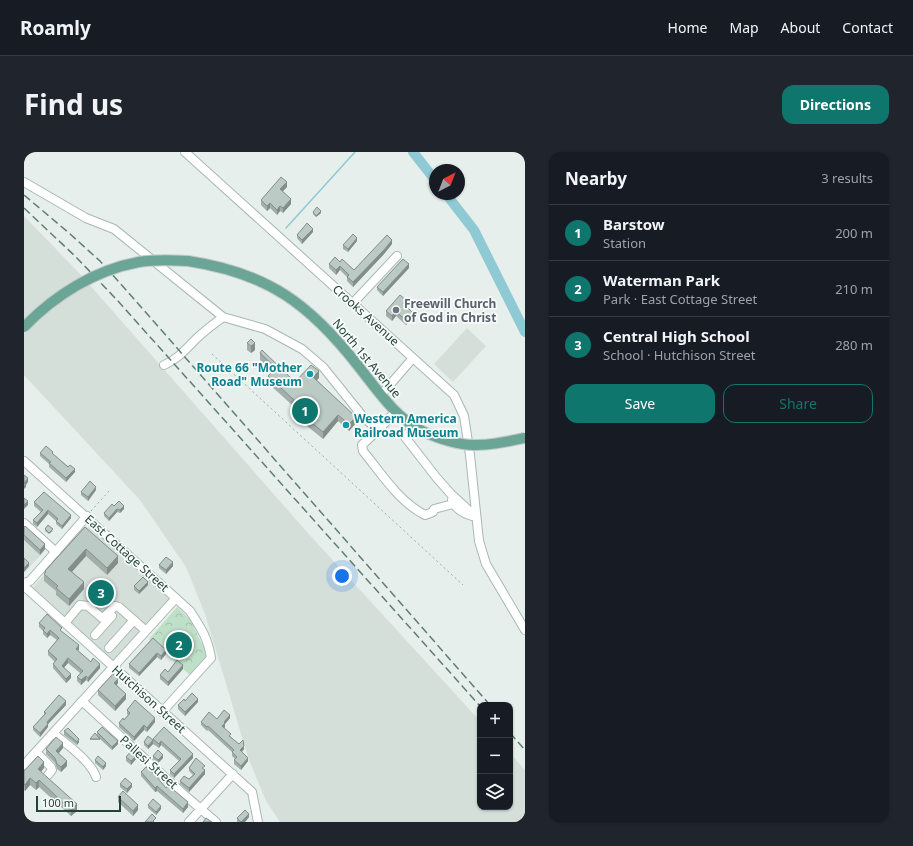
<!DOCTYPE html>
<meta charset="utf-8">
<style>
body{margin:0;font-family:"Noto Sans",sans-serif;background:#20242c;color:#f1f3f6}
.controls{position:absolute;right:12px;bottom:12px;display:grid;overflow:hidden;border-radius:8px;box-shadow:0 1px 3px #0004}
.controls button{width:36px;height:36px;display:grid;place-items:center;padding:0;border:0;border-bottom:1px solid #363941;background:#171b24;color:#f1f3f6;font:20px sans-serif}
.compass{position:absolute;left:405px;top:12px;width:36px;height:36px;border-radius:50%;background:#171b24;box-shadow:0 1px 3px #0004;rotate:42deg}
.scale{position:absolute;left:12px;bottom:10px;width:85px;box-sizing:border-box;padding-left:4px;border:2px solid #24423a;border-top:0;font-size:11px;line-height:14px;white-space:nowrap;color:#24423a;-webkit-text-stroke:3px #f7fbf9;paint-order:stroke}
.you{position:absolute;left:318px;top:424px;width:14px;height:14px;margin:-10px;border:3px solid #fff;border-radius:50%;background:#1a73e8;box-shadow:0 0 0 6px #1a73e833}
.badge{display:grid;place-items:center;width:26px;height:26px;border-radius:50%;background:#0f766e;color:#fff;font-size:13px;font-weight:700}
.pin{position:absolute;translate:-50% -50%;border:2px solid #fff;box-shadow:0 1px 4px #0006}
.list{margin:0;padding:0;list-style:none}
h2{display:flex;justify-content:space-between;align-items:center;height:52px;margin:0;padding:0 16px;font-size:17px}
h2 small{font-size:13px;font-weight:400;color:#9ea1a6}
.list li{display:grid;grid-template-columns:26px 1fr auto;gap:12px;align-items:center;box-sizing:border-box;height:56px;padding:0 16px;border-top:1px solid #363941}
.list b{display:block;font-size:15px;white-space:nowrap}
.list p{margin:0;font-size:13px;white-space:nowrap;color:#9ea1a6}
.list em{font-size:13px;font-style:normal;color:#9ea1a6}
.actions{display:flex;gap:8px;padding:12px 16px}
.actions a{flex:1;padding:9px 0;border:1px solid #0f766e;border-radius:12px;text-align:center;font-size:14px;color:#0f766e}
.actions .main{background:#0f766e;color:#fff}
.icon{flex:none;width:22px;height:22px;fill:none;stroke:currentColor;stroke-width:2;stroke-linecap:round;stroke-linejoin:round}
.map{position:relative;flex:none;width:501px;height:670px;overflow:hidden;border-radius:12px}
header{display:flex;align-items:center;gap:24px;box-sizing:border-box;height:56px;padding:0 20px;background:#171b24;border-bottom:1px solid #363941}
header strong{font-size:19px}
nav{display:flex;gap:22px;margin-inline-start:auto;font-size:14px}
.intro{display:flex;align-items:center;justify-content:space-between;box-sizing:border-box;height:96px;padding:0 24px}
h1{margin:0;font-size:28px}
.button{padding:10px 18px;border-radius:12px;background:#0f766e;color:#fff;font-size:14px;font-weight:700}
main{display:flex;gap:24px;padding:0 24px}
aside{flex:1;background:#171b24;border-radius:12px;box-shadow:0 1px 3px #0004}
.map>svg:first-child{display:block}
.built{fill:#d4dfda}
.forest{fill:url(#forest-crowns)}
.lines{fill:none;stroke-linecap:round;stroke-linejoin:round}
.stream{stroke:#8ec9d4;stroke-width:1.5}
.river{stroke:#8ec9d4;stroke-width:10}
.minor-casing{stroke:#a8b8b2;stroke-width:10}
.major-casing{stroke:#c2cac8;stroke-width:12}
.path{stroke:#86b3a5;stroke-width:1;stroke-dasharray:2 3;stroke-linecap:butt}
.minor{stroke:#fff;stroke-width:8}
.major{stroke:#6aa596;stroke-width:10}
.rail{stroke:#5f7d75;stroke-width:1.5;stroke-dasharray:8 4;stroke-linecap:butt}
.major-bridge-casing{stroke:#c2cac8;stroke-width:12;stroke-linecap:butt}
.major-bridge{stroke:#6aa596;stroke-width:10}
.wall{fill:#a1aea9}
.shaded-wall{fill:#838d89}
.building{fill:#bbcac4;stroke:#838d89}
.worship-dot{fill:#6b7280;stroke:#f7fbf9;stroke-width:1.5}
.culture-dot{fill:#0f9aa8;stroke:#f7fbf9;stroke-width:1.5}
.labels{text-anchor:middle;dominant-baseline:central;stroke-width:3.5;stroke-linejoin:round;paint-order:stroke}
.worship-label{font-size:12px;font-weight:bold;fill:#5b616d;stroke:#f7fbf9;text-anchor:start}
.street-label{font-size:12px;fill:#24423a;stroke:#f7fbf9}
.culture-label{font-size:12px;font-weight:bold;fill:#0d838f;stroke:#f7fbf9;text-anchor:end}
</style>
<header>
<strong>Roamly</strong>
<nav><a>Home</a><a>Map</a><a>About</a><a>Contact</a></nav>
</header>
<div class="intro"><h1>Find us</h1><a class="button">Directions</a></div>
<main>
<div class="map">
<svg width="501" height="670" viewBox="0 0 501 670">
<defs>
<pattern id="forest-crowns" width="20" height="18" patternUnits="userSpaceOnUse"><rect width="20" height="18" fill="#bfe0c8"/><path d="M2 6a3 3 0 1 1 6 0M12 15a3 3 0 1 1 6 0" fill="none" stroke="#a4c1ad"/></pattern>
</defs>
<rect width="100%" height="100%" fill="#e6efeb"/>
<path class="built" d="M0 64 57 123 283 380 456 569V655H486V601L501 618V670H256L242 649 224 605 181 462 162 415 116 348 0 223Z
M443 176 462 194 429 230 410 212Z
M0 374 24 395 0 421Z
M65 374 146 448 90 509 9 435Z"/>
<path class="forest" d="M153 455 167 468 174 484 182 499V507L166 523 125 487Z"/>
<g class="lines">
<path class="stream" d="M262 76 331 0"/>
<path class="river" d="M389 0 411 28
M422 42 450 78 501 180"/>
<g class="minor-casing">
<path id="minor" d="M161 0 430 243 440 264 446 303 455 389 462 412 501 478
M0 30 62 66 90 77 199 165 241 177 278 197 299 215 340 266 350 274 356 276 371 260
M329 151 373 104
M140 213C154 207 162 197 172 187 180 179 190 172 199 165
M357 243 389 206
M389 275 381 285 412 325 427 342 452 365
M356 276 338 293 339 299C357 321 375 350 401 363L409 360 410 357 429 352
M0 309 166 459C177 476 184 486 187 506L138 560
M428 348C430 356 440 362 448 364
M0 371 32 400
M0 431 6 429 63 364
M0 434 228 640 234 670
M41 471 56 453 64 454 78 466 80 465 91 454 95 455 122 479
M71 483 88 464
M85 496 110 468
M58 549 157 640 192 670
M29 581C42 592 67 609 72 625
M12 600 27 615 28 618 24 623
M0 613 152 446
M165 670 209 622"/>
</g>
<g class="major-casing">
<path id="major" d="M164 109C244 121 286 152 335 215 354 239 371 265 398 279"/>
</g>
<path class="path" d="M188 202 439 433
M67 359 86 338"/>
<use href="#minor" class="minor"/>
<use href="#major" class="major"/>
<path class="rail" d="M0 43 45 81 76 109 103 139 466 553
M0 56 52 105 93 148 456 554
M486 581 501 598"/>
<g class="major-bridge-casing">
<path id="major-bridge" d="M0 175C31 143 71 118 115 110 131 107 148 108 164 109
M398 279C440 298 457 295 501 286"/>
</g>
<use href="#major-bridge" class="major-bridge"/>
</g>
<path class="wall" d="M263 35 259 39 267 52 259 61 256 59 253 63 246 56 243 59 237 53V48Z
M289 60 297 61 292 65 289 62Z
M289 80 278 92 273 86V83Z
M333 89 324 100 319 97V93Z
M368 92 360 102 329 135 323 129V125L316 118 312 123 305 116V112L316 110 330 118Z
M385 116 359 144 353 138V135Z
M382 152 381 153 389 166 382 173 372 164 368 169 362 164V159Z
M223 191 231 198 227 201 223 198Z
M236 201 271 230 295 226 293 228 332 271 325 279 314 269 299 287 277 269V266L268 258V253L244 231V224L248 220 236 208Z
M16 301 29 302 51 320 42 330 25 315V312L16 304Z
M72 338 64 349 57 343V340Z
M10 350 47 366 38 377 32 372V369L24 362 13 375 9 372V368L17 360 10 354Z
M90 354 100 357 96 361 93 360 85 369 80 364V361Z
M0 375 21 397 16 403 0 388Z
M61 375 94 411 83 423 62 404 48 420 60 437 45 454 32 443V439L20 429V422L21 419Z
M21 377 29 379 25 382 21 379Z
M135 413 149 414 142 422 135 416Z
M124 433 115 442 110 438V434Z
M15 471 38 480 55 497 54 499 67 510 76 516 64 530 62 528 57 533 53 529V525L56 521 44 511 40 515 47 526 42 531 29 516V512L31 510 24 503V499L33 488 26 483 23 486 19 482V479L15 475Z
M129 486 142 502 137 508 133 505 115 524 105 516V512Z
M159 517 144 534 136 527V523L144 520Z
M94 531 93 533 102 547 91 559 74 543V538Z
M161 549 174 550 161 564 154 557V553Z
M42 553 24 572V575L16 585 9 578V575L20 563V560Z
M103 558 131 570 123 580 120 578 110 589 95 575V571L100 568 104 563 103 562Z
M206 566 201 572V575L200 576 207 585 220 597 218 600 224 609 217 618 210 612V608L211 607 208 604V600L184 578 183 579 177 573V570Z
M140 575 169 606 150 626 146 622V618L155 609 137 593 135 596 129 592 124 597 120 593V590L129 588Z
M40 579 55 590 53 593 40 583Z
M73 580 94 592 88 598 76 587V588H66V587L73 583Z
M39 596 35 601 43 614 37 620 33 617 31 611 22 602V597Z
M129 604 139 606 134 611 129 607Z
M102 605 112 607 107 613 102 609Z
M71 608 82 614 79 618 71 611Z
M20 616 17 620 53 659 47 664 15 635 12 638 6 633 1 639 0 638V619Z
M165 616 181 617 180 618 181 622 165 640 156 632V629L165 627 169 623 165 619Z
M117 620 142 636 164 655 159 661 133 639 131 640 117 624Z
M96 632 108 635 103 641 96 635Z
M94 645 114 658 109 664 94 650Z
M124 653 137 657 132 663 124 656Z
M225 665 221 670H213V666Z"/>
<path class="shaded-wall" d="M263 30V35L256 42V37Z
M267 47V52L259 61V56Z
M246 51V56L243 59V54Z
M256 54V59L253 63V58Z
M297 59V61L292 65V64Z
M289 77V80L278 92V88Z
M333 86V89L324 100V97Z
M368 88V92L360 102 329 135V130Z
M385 112V116L359 144V140Z
M316 114V118L312 123V118Z
M382 148V152L379 156V151Z
M372 159V164L368 169V164Z
M389 161V166L382 173V169Z
M231 191V198L227 201V194Z
M295 219V226L289 232V225Z
M314 263V269L299 287V280Z
M332 265V271L325 279V272Z
M51 317V320L42 330V326Z
M4 326V330L2 333V335L0 337V331Z
M72 335V338L64 349V345Z
M4 349V353L0 357V353Z
M100 354V357L96 361V358Z
M93 357V360L85 369V366Z
M24 358V362L13 375V371Z
M47 363V366L38 377V374Z
M21 392V397L16 403V398Z
M62 397V404L44 424V417Z
M94 404V411L83 423V416Z
M149 410V414L142 422V418Z
M5 411V414L0 420V416Z
M60 430V437L45 454V447Z
M124 430V433L115 442V439Z
M26 478V483L23 486V482Z
M55 493V497L52 501V497Z
M142 498V502L137 508V504Z
M133 501V505L115 524V521Z
M44 506V511L38 518V514Z
M76 512V516L64 530V526Z
M159 513V517L144 534V530Z
M47 522V526L42 531V527Z
M62 524V528L57 533V528Z
M94 527V531L90 536V531Z
M102 542V547L91 559V554Z
M174 547V550L161 564V560Z
M42 549V553L24 572V575L16 585V581L23 570Z
M206 563V566L201 572V575L198 578V574L200 570Z
M131 566V570L123 580V576Z
M120 573V578L110 589V585Z
M55 587V590L53 593V590Z
M129 588V592L124 597V594Z
M94 589V592L88 598V595Z
M137 589V593L135 596V592Z
M39 591V596L32 604V599Z
M220 594V597L216 602V598Z
M169 602V606L150 626V622Z
M139 603V606L134 611V608Z
M112 604V607L107 613V609Z
M224 606V609L217 618V614Z
M43 609V614L37 620V615Z
M20 610V616L14 623V617Z
M82 611V614L79 618V615Z
M181 618V622L165 640V636Z
M6 626V633L1 639V633Z
M15 628V635L12 638V631Z
M108 632V635L103 641V637Z
M133 634V639L131 640V636Z
M164 650V655L159 661V657Z
M53 652V659L47 664V658Z
M114 653V658L109 664V659Z
M137 654V657L132 663V660Z
M225 662V665L221 670H217Z"/>
<path class="building" d="M257 25 263 30 256 37 267 47 259 56 256 54 253 58 246 51 243 54 237 48Z
M293 55 297 59 292 64 289 60Z
M283 71 289 77 278 88 273 83Z
M329 82 333 86 324 97 319 93Z
M363 83 368 88 360 98 329 130 323 125 325 123 316 114 312 118 305 112 311 105 316 110 318 107 330 118Z
M379 107 385 112 359 140 353 135Z
M376 143 382 148 379 151 389 161 382 169 372 159 368 164 362 159Z
M227 187 231 191 227 194 223 191Z
M238 198 271 230 287 213 295 219 289 225 332 265 325 272 314 263 299 280 277 262 278 261 268 251 270 248 244 224 252 216 236 201Z
M22 294 29 300 28 301 44 315 46 313 51 317 42 326 25 311 27 310 16 301Z
M0 323 4 326 0 331 2 332 0 334Z
M66 329 72 335 64 345 57 340Z
M20 340 47 363 38 374 32 369 34 367 24 358 13 371 9 368 19 358 10 350Z
M0 346 4 349 0 353Z
M95 349 100 354 96 358 93 357 85 366 80 361 88 352 90 354Z
M24 373 29 377 25 381 21 377Z
M1 374 21 392 16 398 0 383V375Z
M61 375 94 404 83 416 62 397 44 417 60 430 45 447 32 436 34 434 20 422 22 420 21 419Z
M142 405 149 410 142 418 135 413Z
M0 406 5 411 0 416Z
M119 425 124 430 115 439 110 434Z
M23 462 38 476 36 478 55 493 52 497 67 510 69 506 76 512 64 526 62 524 57 528 53 525 59 519 44 506 38 514 47 522 42 527 29 512 33 507 24 499 35 486 26 478 23 482 19 478 21 476 15 471Z
M129 486 142 498 137 504 133 501 115 521 105 512Z
M153 508 159 513 144 530 136 523 141 517 144 520Z
M89 522 94 527 90 531 102 542 91 554 74 538Z
M168 541 174 547 161 560 154 553 160 547 161 549Z
M35 543 42 549 23 570 24 572 16 581 9 575 22 561 20 560Z
M111 548 131 566 123 576 120 573 110 585 95 571 99 566 100 568 106 561 103 558Z
M200 558 206 563 200 570 201 571 198 574 207 582 205 584 215 592 219 588 220 594 216 598 224 606 217 614 210 608 213 605 208 600 210 598 184 574 183 575 177 570 185 560 193 567Z
M78 575 94 589 88 595 73 580Z
M140 575 169 602 150 622 146 618 157 607 137 589 135 592 129 587Z
M44 576 55 587 53 590 40 579Z
M71 581 76 587H66Z
M124 584 129 588 124 594 120 590Z
M32 585 39 591 32 599 43 609 37 615 33 612 31 606 22 597Z
M134 598 139 603 134 608 129 604Z
M107 599 112 604 107 609 102 605Z
M14 604 20 610 14 617 53 652 47 658 15 628 12 631 6 626 1 633 0 632V619Z
M74 604 82 611 79 615 71 608Z
M172 606 181 614 178 616 181 618 165 636 156 629 160 624 165 627 171 622 165 616Z
M122 615 132 624 142 636 144 633 164 650 159 657 133 634 131 636 117 620Z
M101 626 108 632 103 637 96 632Z
M99 639 114 653 109 659 94 645Z
M129 647 137 654 132 660 124 653Z
M221 658 225 662 217 670 213 666Z
M128 662 132 666 129 669 130 670H121Z
M182 666 188 670H179Z"/>
<circle class="worship-dot" cx="372" cy="158" r="4"/>
<g class="culture-dot">
<circle cx="286" cy="222" r="4"/>
<circle cx="322" cy="273" r="4"/>
</g>
<g class="labels">
<g class="worship-label">
<text x="380" y="151">Freewill Church<tspan x="380" dy="14">of God in Christ</tspan></text>
</g>
<g class="street-label">
<text transform="translate(342 163) rotate(42)">Crooks Avenue</text>
<text transform="translate(343 206) rotate(50)">North 1st Avenue</text>
<text transform="translate(103 401) rotate(42)">East Cottage Street</text>
<text transform="translate(125 547) rotate(42)">Hutchison Street</text>
<text transform="translate(125 610) rotate(42)">Pallesi Street</text>
</g>
<g class="culture-label">
<text x="278" y="215">Route 66 "Mother<tspan x="278" dy="14">Road" Museum</tspan></text>
<text x="330" y="266" text-anchor="start">Western America<tspan x="330" dy="14">Railroad Museum</tspan></text>
</g>
</g>
</svg>
<div class="controls">
<button>+</button>
<button>−</button>
<button><svg class="icon" aria-label="layers" viewBox="0 0 24 24"><path d="M12 4l9 5-9 5-9-5zM3 14l9 5 9-5"/></svg></button>
</div>
<svg class="compass" viewBox="-18 -18 36 36"><path d="M0-13l5 13h-10z" fill="#e53935"/><path d="M0 13l5-13h-10z" fill="#9ea1a6"/></svg>
<div class="scale">100 m</div>
<div class="you"></div>
<div class="pin badge" style="left:281px;top:259px">1</div>
<div class="pin badge" style="left:155px;top:493px">2</div>
<div class="pin badge" style="left:77px;top:441px">3</div>
</div>
<aside>
<h2>Nearby<small>3 results</small></h2>
<ul class="list">
<li><span class="badge">1</span><div><b>Barstow</b><p>Station</p></div><em>200 m</em></li>
<li><span class="badge">2</span><div><b>Waterman Park</b><p>Park · East Cottage Street</p></div><em>210 m</em></li>
<li><span class="badge">3</span><div><b>Central High School</b><p>School · Hutchison Street</p></div><em>280 m</em></li>
</ul>
<div class="actions"><a class="main">Save</a><a>Share</a></div>
</aside>
</main>
